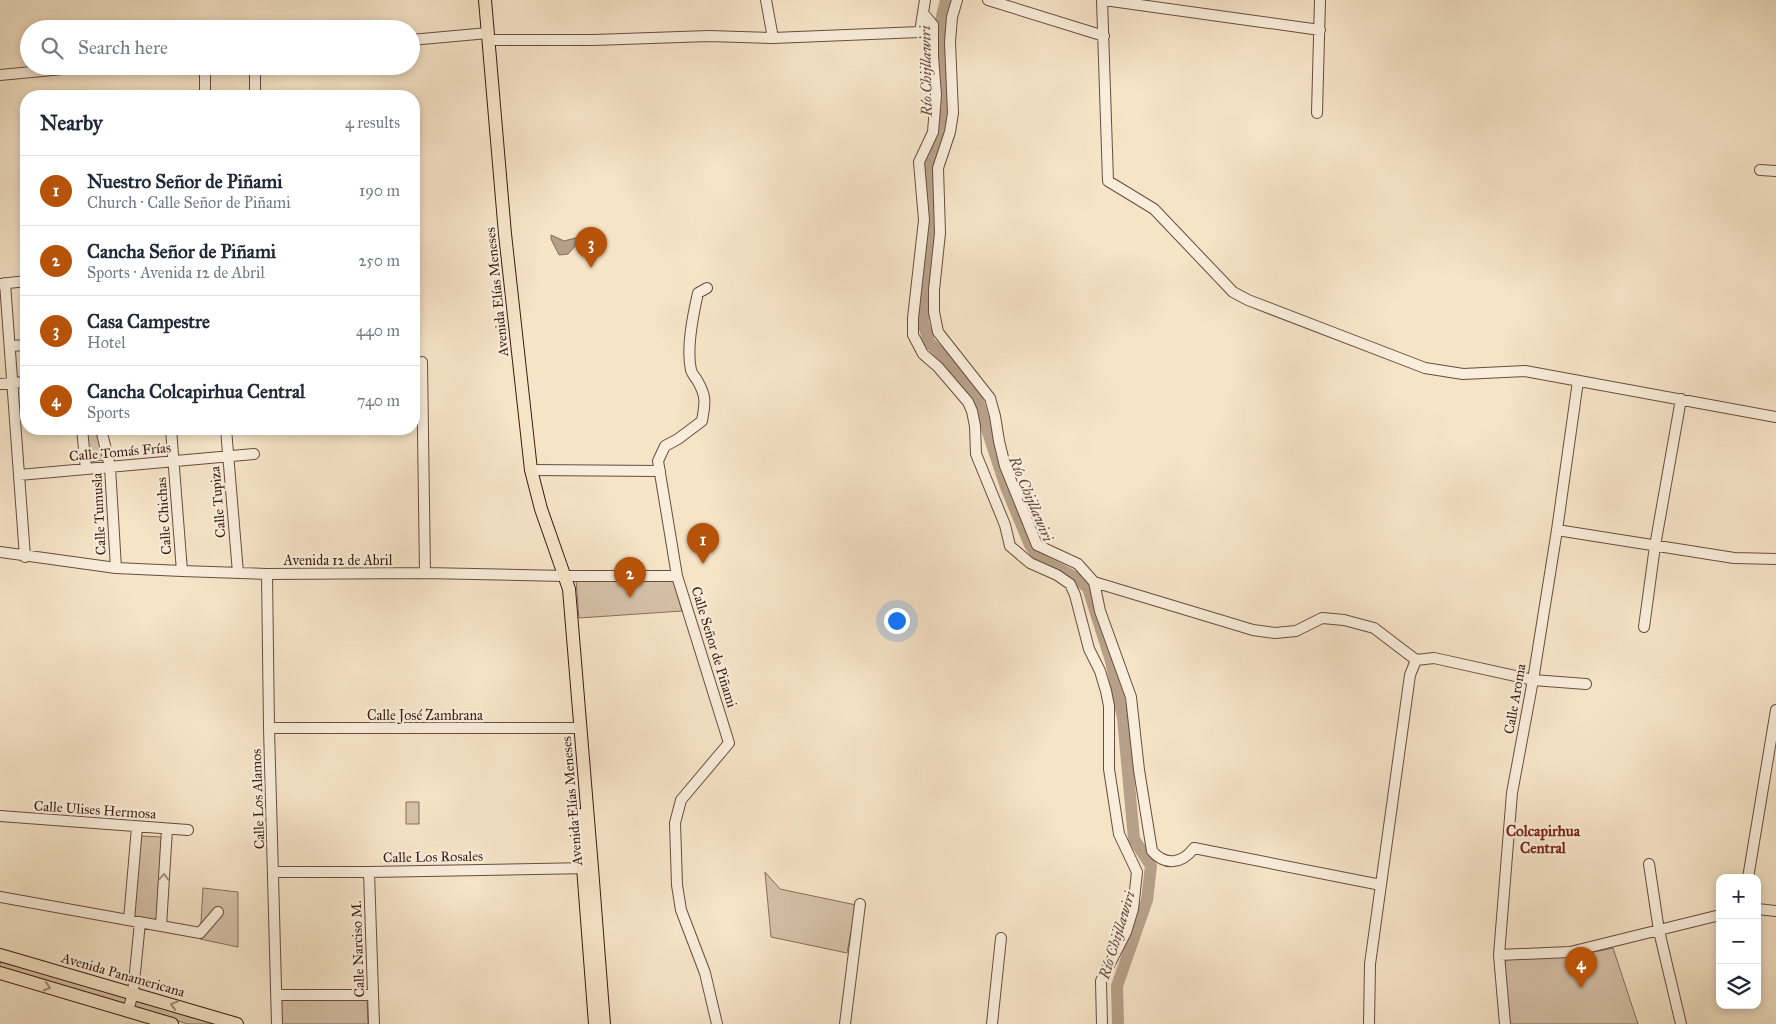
<!DOCTYPE html>
<meta charset="utf-8">
<style>
body{margin:0;font-family:"IM FELL Great Primer",serif;background:#f2f2f3;color:#1f2937}
.controls{position:absolute;right:15px;bottom:15px;display:grid;overflow:hidden;border-radius:10px;box-shadow:0 2px 8px #0003}
.controls button{width:45px;height:45px;display:grid;place-items:center;padding:0;border:0;border-bottom:1px solid #e0e1e3;background:#fff;color:#1f2937;font:25px sans-serif}
.you{position:absolute;left:896px;top:620px;width:18px;height:18px;margin:-12px;border:4px solid #fff;border-radius:50%;background:#1a73e8;box-shadow:0 0 0 8px #1a73e833}
.badge{display:grid;place-items:center;width:32px;height:32px;border-radius:50%;background:#b45309;color:#fff;font-size:16px;font-weight:700}
.pin{position:absolute;translate:-50% -41px;filter:drop-shadow(0 1px 2px #0008)}
.pin::after{content:'';position:absolute;top:26px;width:18px;height:15px;background:inherit;clip-path:polygon(0 0,100% 0,50% 100%)}
.list{margin:0;padding:0;list-style:none}
h2{display:flex;justify-content:space-between;align-items:center;height:65px;margin:0;padding:0 20px;font-size:21px}
h2 small{font-size:16px;font-weight:400;color:#747a83}
.list li{display:grid;grid-template-columns:32px 1fr auto;gap:15px;align-items:center;box-sizing:border-box;height:70px;padding:0 20px;border-top:1px solid #e0e1e3}
.list b{display:block;font-size:19px;white-space:nowrap}
.list p{margin:0;font-size:16px;white-space:nowrap;color:#747a83}
.list em{font-size:16px;font-style:normal;color:#747a83}
.icon{flex:none;width:28px;height:28px;fill:none;stroke:currentColor;stroke-width:2;stroke-linecap:round;stroke-linejoin:round}
.map{position:relative;flex:none;width:1776px;height:1024px;overflow:hidden}
.search{position:absolute;background:#fff;box-shadow:0 2px 8px #0003;left:20px;top:20px;width:400px;height:55px;display:flex;align-items:center;gap:12px;box-sizing:border-box;padding:0 18px;border-radius:28px;color:#747a83;font-size:19px}
.panel{position:absolute;background:#fff;box-shadow:0 2px 8px #0003;left:20px;top:90px;width:400px;height:345px;border-radius:20px}
.map>svg:first-child{display:block}
.green{fill:#d6c2a8;stroke:#886e5c}
.water{fill:#b6a089;stroke:#846b59}
.lines{fill:none;stroke-linecap:round;stroke-linejoin:round}
.river{stroke:#b6a089;stroke-width:12}
.minor-casing{stroke:#684d3e;stroke-width:12}
.major-casing{stroke:#391b10;stroke-width:14}
.minor{stroke:#f9eddb;stroke-width:10}
.major{stroke:#f6e4c7;stroke-width:12}
.oneway{stroke:#a38e80}
.oneway2{stroke:#a18a75}
.labels{text-anchor:middle;dominant-baseline:central;stroke-width:4.5;stroke-linejoin:round;paint-order:stroke}
.street-label{font-size:14px;fill:#391b10;stroke:#f9eddb}
.water-label{font-size:15px;font-style:italic;fill:#654a3a;stroke:#f9eddb}
.neighbourhood-label{font-size:15px;font-weight:bold;fill:#7a1f14;stroke:#f9eddb}
</style>
<div class="map">
<svg width="1776" height="1024" viewBox="0 0 1776 1024">
<rect width="100%" height="100%" fill="#f6e4c7"/>
<filter id="stains"><feTurbulence type="fractalNoise" baseFrequency=".004" numOctaves="4"/><feColorMatrix values="0 0 0 0 .2 0 0 0 0 .09 0 0 0 0 .02 0 0 0 .5 -.17"/></filter>
<radialGradient id="worn" r=".72"><stop offset=".6" stop-color="#630" stop-opacity="0"/><stop offset="1" stop-color="#630" stop-opacity=".3"/></radialGradient>
<path class="green" d="M86 429H96L104 460 89 462Z
M576 580H673L682 611 579 618Z
M406 802H419V824H406Z
M142 836 161 837 163 841 157 918 154 920 135 917 134 914 140 838Z
M765 872 780 889 856 905 847 953 771 937Z
M203 888 238 892V947L200 939Z
M1613 948 1638 1024H1510L1508 1018 1505 963 1508 958 1570 957Z
M0 962 128 996 125 1006 0 969Z
M281 998H367L368 1024H282Z
M136 999 224 1024H188L133 1008Z"/>
<path class="water" d="M551 235 564 241 579 237V242L568 254 559 255 551 239Z"/>
<g class="lines">
<path class="river" d="M946 0 940 25V60L945 87 944 119 928 162 934 235 925 278 923 322 929 342 950 363 977 399 1006 487 1030 545 1040 559 1075 577 1088 588 1111 661 1123 718 1134 839 1151 866 1147 900 1117 986 1118 1024"/>
<g class="minor-casing">
<path id="minor" d="M766 0 773 38
M957 0 952 17 950 42 953 113 950 132 938 168 940 233 934 290V312L938 332 990 398 995 416 999 441 1005 466 1037 545 1078 564 1094 582 1100 611 1131 697 1139 770 1152 851C1165 866 1182 864 1194 848L1381 885
M988 0 1104 36
M1102 0 1108 181 1154 209 1233 292 1248 300 1425 368 1463 374 1525 371 1776 417
M1104 0 1320 30
M923 13 933 25V57L936 95 933 132 919 162 924 220 913 318V335L923 354 938 367 968 402 972 411 975 426 976 454 1005 525 1010 546 1030 563 1057 575 1070 584 1075 595 1089 649 1100 671 1106 691 1109 706V769L1119 834 1137 872 1133 909 1126 932 1101 981 1102 1024
M411 40 488 33
M489 40H594L709 36 773 38 920 32 925 0
M0 75 94 66
M205 96V66
M255 96V66
M1317 113 1320 0
M1760 170 1776 171
M5 283 25 557
M0 284 26 281
M707 288 698 293C693 315 686 348 691 370 692 374 695 377 697 380 707 397 705 403 702 421L678 439 665 446 658 461 677 576 729 743 681 800 675 823 677 885 681 910 705 973 717 1024
M10 346 26 345
M422 362 425 573
M0 384 26 382
M82 429 86 469
M101 429 110 467 116 568
M171 429 182 571
M226 429 238 573
M531 470 660 471
M19 475 254 454
M1557 530 1734 558 1776 559
M0 552 116 568 182 571 267 574 425 573 564 576H677
M267 574 269 728 277 1024
M1094 582 1253 630 1275 633 1296 631 1322 618 1344 620 1374 628 1416 660 1434 658 1533 680 1586 684
M1644 627 1655 546 1681 399
M269 728H580
M0 816 188 830
M1649 864 1659 931 1681 1024
M274 872H369L591 868
M369 872 374 1024
M1748 878 1776 710
M0 897 200 933 218 912
M1757 909 1776 911
M129 920 137 827
M161 926 167 829
M1499 955 1570 952 1720 915
M277 995H373
M128 1011 133 993 140 922
M845 1024 860 904
M992 1024 1001 938
M1369 1024 1370 964 1410 675 1416 660
M1505 1024 1499 955 1512 793 1533 680 1557 530 1578 381"/>
</g>
<g class="major-casing">
<path id="major" d="M485 0 505 234 531 470 541 509 569 589 592 868 604 1024
M579 815 595 1024
M0 955 237 1024
M0 973 172 1024"/>
</g>
<use href="#minor" class="minor"/>
<use href="#major" class="major"/>
</g>
<defs><path id="oneway-chevron" d="M-2-3.5L2.5 0L-2 3.5" fill="none" stroke-width="1.6" stroke-linecap="round" stroke-linejoin="round" transform="scale(1.25)"/></defs>
<use class="oneway" href="#oneway-chevron" transform="translate(164 877) rotate(-86)"/>
<g class="oneway2">
<use href="#oneway-chevron" transform="translate(47 987) rotate(17)"/>
<use href="#oneway-chevron" transform="translate(174 1005) rotate(-163)"/>
</g>
<g class="labels">
<g class="street-label">
<text transform="translate(497 292) rotate(-96)">Avenida Elías Meneses</text>
<text transform="translate(120 452) rotate(-5)">Calle Tomás Frías</text>
<text transform="translate(218 502) rotate(-95)">Calle Tupiza</text>
<text transform="translate(99 514) rotate(-93)">Calle Tumusla</text>
<text transform="translate(164 516) rotate(-94)">Calle Chichas</text>
<text x="338" y="560">Avenida 12 de Abril</text>
<text transform="translate(714 647) rotate(73)">Calle Señor de Piñami</text>
<text transform="translate(1515 699) rotate(-80)">Calle Aroma</text>
<text x="425" y="715">Calle José Zambrana</text>
<text transform="translate(258 799) rotate(-92)">Calle Los Alamos</text>
<text transform="translate(572 801) rotate(-95)">Avenida Elías Meneses</text>
<text transform="translate(95 810) rotate(4)">Calle Ulises Hermosa</text>
<text transform="translate(433 857) rotate(-1)">Calle Los Rosales</text>
<text transform="translate(358 949) rotate(-92)">Calle Narciso M.</text>
<text transform="translate(123 975) rotate(16)">Avenida Panamericana</text>
</g>
<g class="water-label">
<text transform="translate(926 71) rotate(-91)">Río Chijllawiri</text>
<text transform="translate(1031 499) rotate(67)">Río Chijllawiri</text>
<text transform="translate(1117 935) rotate(-73)">Río Chijllawiri</text>
</g>
<g class="neighbourhood-label">
<text x="1543" y="831">Colcapirhua<tspan x="1543" dy="17">Central</tspan></text>
</g>
</g>
<rect width="100%" height="100%" filter="url(#stains)"/>
<rect width="100%" height="100%" fill="url(#worn)"/>
</svg>
<div class="controls">
<button>+</button>
<button>−</button>
<button><svg class="icon" aria-label="layers" viewBox="0 0 24 24"><path d="M12 4l9 5-9 5-9-5zM3 14l9 5 9-5"/></svg></button>
</div>
<div class="you"></div>
<div class="pin badge" style="left:703px;top:564px">1</div>
<div class="pin badge" style="left:630px;top:598px">2</div>
<div class="pin badge" style="left:591px;top:268px">3</div>
<div class="pin badge" style="left:1581px;top:988px">4</div>
<div class="search"><svg class="icon" aria-label="search" viewBox="0 0 24 24"><circle cx="10" cy="10" r="6"/><path d="M15 15l6 6"/></svg>Search here</div>
<section class="panel">
<h2>Nearby<small>4 results</small></h2>
<ul class="list">
<li><span class="badge">1</span><div><b>Nuestro Señor de Piñami</b><p>Church · Calle Señor de Piñami</p></div><em>190 m</em></li>
<li><span class="badge">2</span><div><b>Cancha Señor de Piñami</b><p>Sports · Avenida 12 de Abril</p></div><em>250 m</em></li>
<li><span class="badge">3</span><div><b>Casa Campestre</b><p>Hotel</p></div><em>440 m</em></li>
<li><span class="badge">4</span><div><b>Cancha Colcapirhua Central</b><p>Sports</p></div><em>740 m</em></li>
</ul>
</section>
</div>
